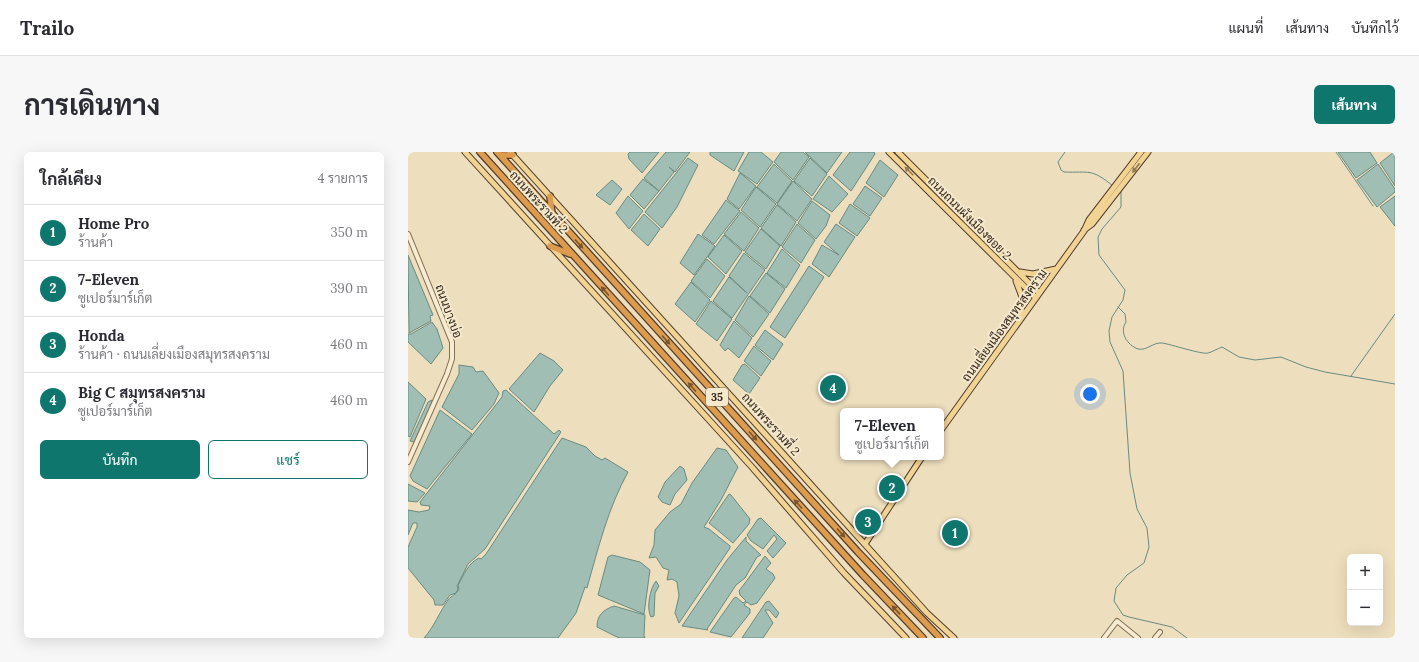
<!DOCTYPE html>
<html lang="th">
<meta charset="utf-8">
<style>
body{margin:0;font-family:Lora,Sarabun,serif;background:#f7f7f7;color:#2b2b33}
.controls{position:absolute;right:12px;bottom:12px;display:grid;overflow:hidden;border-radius:6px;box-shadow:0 4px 16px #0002}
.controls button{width:36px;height:36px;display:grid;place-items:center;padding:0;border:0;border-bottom:1px solid #e1e1e2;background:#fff;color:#2b2b33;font:20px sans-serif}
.you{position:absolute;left:682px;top:242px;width:14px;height:14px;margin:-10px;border:3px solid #fff;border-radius:50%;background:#1a73e8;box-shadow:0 0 0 6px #1a73e833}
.badge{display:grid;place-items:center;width:26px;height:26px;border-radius:50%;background:#0f766e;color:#fff;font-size:13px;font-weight:700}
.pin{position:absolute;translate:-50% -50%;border:2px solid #fff;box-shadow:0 1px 4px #0006}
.popup{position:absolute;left:432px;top:256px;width:104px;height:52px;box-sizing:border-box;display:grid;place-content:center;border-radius:6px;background:#fff;filter:drop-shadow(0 1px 3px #0005);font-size:13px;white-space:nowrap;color:#7c7c81}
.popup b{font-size:15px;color:#2b2b33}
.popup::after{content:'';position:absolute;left:50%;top:100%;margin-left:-8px;border:8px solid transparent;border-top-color:#fff}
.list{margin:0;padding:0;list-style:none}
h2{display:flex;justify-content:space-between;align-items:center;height:52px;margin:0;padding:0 16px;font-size:17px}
h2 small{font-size:13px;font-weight:400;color:#7c7c81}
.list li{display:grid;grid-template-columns:26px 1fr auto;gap:12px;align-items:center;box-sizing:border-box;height:56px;padding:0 16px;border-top:1px solid #e1e1e2}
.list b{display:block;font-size:15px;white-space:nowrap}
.list p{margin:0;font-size:13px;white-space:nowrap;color:#7c7c81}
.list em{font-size:13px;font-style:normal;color:#7c7c81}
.actions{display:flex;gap:8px;padding:12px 16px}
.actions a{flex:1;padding:9px 0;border:1px solid #0f766e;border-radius:6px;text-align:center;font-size:14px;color:#0f766e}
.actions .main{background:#0f766e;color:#fff}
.map{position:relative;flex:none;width:987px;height:486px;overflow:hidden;border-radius:6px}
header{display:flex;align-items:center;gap:24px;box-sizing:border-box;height:56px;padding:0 20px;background:#fff;border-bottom:1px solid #e1e1e2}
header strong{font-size:19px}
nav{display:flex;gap:22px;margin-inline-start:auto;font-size:14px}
.intro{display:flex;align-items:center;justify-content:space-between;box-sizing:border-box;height:96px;padding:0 24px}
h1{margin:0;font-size:28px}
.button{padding:10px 18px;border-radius:6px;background:#0f766e;color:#fff;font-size:14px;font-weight:700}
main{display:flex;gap:24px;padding:0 24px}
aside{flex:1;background:#fff;border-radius:6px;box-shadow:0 4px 16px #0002}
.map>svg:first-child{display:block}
.water{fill:#a1beb5;stroke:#698b82}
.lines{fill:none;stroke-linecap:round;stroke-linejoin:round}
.stream{stroke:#698b82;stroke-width:1}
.minor-casing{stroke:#846f57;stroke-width:6}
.major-casing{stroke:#523d2b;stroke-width:7}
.highway-casing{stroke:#523d2b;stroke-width:8}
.minor{stroke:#f8ecd0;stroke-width:4}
.major{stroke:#f1d394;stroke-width:5}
.highway{stroke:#dd9c4d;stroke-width:5.5}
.oneway{fill:#927d58}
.oneway2{fill:#78562f}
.labels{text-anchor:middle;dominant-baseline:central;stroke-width:4;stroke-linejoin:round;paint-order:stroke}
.shield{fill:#f4e9cd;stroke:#6e6150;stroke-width:1}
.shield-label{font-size:11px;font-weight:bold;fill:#34271b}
.street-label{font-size:12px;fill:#34271b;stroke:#f4e9cd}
</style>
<header>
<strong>Trailo</strong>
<nav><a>แผนที่</a><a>เส้นทาง</a><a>บันทึกไว้</a></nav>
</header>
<div class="intro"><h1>การเดินทาง</h1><a class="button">เส้นทาง</a></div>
<main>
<aside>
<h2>ใกล้เคียง<small>4 รายการ</small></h2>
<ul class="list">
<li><span class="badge">1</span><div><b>Home Pro</b><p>ร้านค้า</p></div><em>350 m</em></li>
<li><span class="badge">2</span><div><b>7-Eleven</b><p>ซูเปอร์มาร์เก็ต</p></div><em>390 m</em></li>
<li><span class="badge">3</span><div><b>Honda</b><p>ร้านค้า · ถนนเลี่ยงเมืองสมุทรสงคราม</p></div><em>460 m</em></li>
<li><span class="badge">4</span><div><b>Big C สมุทรสงคราม</b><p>ซูเปอร์มาร์เก็ต</p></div><em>460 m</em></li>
</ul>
<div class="actions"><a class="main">บันทึก</a><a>แชร์</a></div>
</aside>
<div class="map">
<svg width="987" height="486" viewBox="0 0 987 486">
<rect width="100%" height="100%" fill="#eddebd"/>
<path class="water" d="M222 0H251L234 21 221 7 220 2Z
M258 0H282L267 20 261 15 266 20 251 39 236 26Z
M302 0H336L326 19 302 3Z
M341 0H353L365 10 349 32 330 19Z
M373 0H395L401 5 385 28 366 10Z
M397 0H434L419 21Z
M442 0H466L467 2 443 39 425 23Z
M930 0H962L969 11 948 26Z
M986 0H987V34L972 11Z
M280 6 290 13 269 55 254 76 237 60Z
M402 6 419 22 404 44 386 29Z
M472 8 490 23 476 45 458 31Z
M366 12 384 29 369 51 349 35Z
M970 12 987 37V40L969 55 949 28Z
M332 21 348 34 331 57 319 47Z
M421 24 440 42 424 60 405 47Z
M235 27 251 39 236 57 222 43Z
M204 28 214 37 202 53 188 43Z
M385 29 404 47 389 69 369 52Z
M457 34 474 46 462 64 445 52Z
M348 35 368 52 352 75 333 58Z
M220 44 235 59 221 77 208 61Z
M987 44V74L972 55Z
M318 48 332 59 306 92 294 83Z
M404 49 422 63 418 74 408 87 390 71Z
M442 52 462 66 449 84 431 71Z
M369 53 388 70 373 94 353 76Z
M333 60 351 76 336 99 316 82Z
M236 62 252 77 240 94 223 78Z
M389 72 407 88 393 111 374 95Z
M428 72 447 85 421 125 404 112 414 93 431 103 416 90Z
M353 77 372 94 358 117 337 100Z
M290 82 307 94 286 123 272 111Z
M316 83 334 99 318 122 300 105Z
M374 97 392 113 378 136 359 121Z
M336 101 357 118 324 166 305 149 321 125 339 141 321 124Z
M0 103 25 163 22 164 23 169 1 181Z
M299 107 317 124 302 146 283 129Z
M401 114 416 125 377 186 362 175Z
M358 121 377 137 362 161 342 144Z
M283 130 302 148 287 170 267 152Z
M341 144 361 162 345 185 327 168Z
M303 149 324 167 309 189 288 172Z
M326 169 344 186 331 206 320 196 317 199 312 193Z
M24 170 29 177 35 196 23 212 0 190V182H3Z
M357 178 375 192 365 208 347 193Z
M346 194 363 209 353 224 336 209Z
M132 201 146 209 155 218 142 234 126 260 101 237Z
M337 212 352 226 341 242 325 228 334 213Z
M51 213 65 215 68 220 75 219 91 241 86 252 64 278 34 255 51 222Z
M0 230 18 247 2 285 0 284Z
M98 238 146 282 151 278 153 280 77 397 60 412 49 434 50 437 48 441 42 443 35 453H27L26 448 0 416V395L9 375V371H5L0 383V358L11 360 21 358 22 354 13 353 12 350 94 245 95 239Z
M24 248V252L6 290 2 289 20 250Z
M32 258 64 282 19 337 5 329 2 324Z
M154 286 178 295 187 304 194 308 197 306 220 320C200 356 190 397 179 436L177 435 168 461 150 486H16C26 475 31 461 40 448 44 443 48 443 51 437L50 433C56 423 60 411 71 406L73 407 78 402Z
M309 296 318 298 330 315 313 348 296 375 301 377 322 394V396L271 471 267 461 271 444 269 430 264 427 259 428 261 418 255 416 248 405 241 406 246 393 247 378 262 360 273 352 284 331Z
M272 314 276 317 279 328 267 342 262 353 254 350 250 345 257 330Z
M0 332 17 341 9 350 0 349Z
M321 342 323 343 342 367 341 372 325 391 301 371Z
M353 366 378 391 365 406 359 399 369 387 366 383 355 397 343 389 339 383 350 367Z
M338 385V389L353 403 349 405 337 426 328 433 299 477 300 478 274 474 319 408Z
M204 403 232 410 242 418 236 462 190 443 200 405Z
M357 404 363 411 358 417 365 422 367 426 349 451 343 453 339 450 336 453 342 457V461L323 485 302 480 326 446 328 445 335 451 338 449 332 443 331 439Z
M248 429 251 434 247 441 246 464 243 465C238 457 242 436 248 429Z
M361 449 371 461 368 466 361 458H357L365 471 355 486H334L358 450Z
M206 454 237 463 236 484 237 486H211L189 475C189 463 195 458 206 454Z"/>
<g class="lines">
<path class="stream" d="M657 0 650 10 653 18 656 20C682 21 683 16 705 34
M928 0 965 54
M713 40V55L694 77 690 85 691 103 717 138 715 148 704 165 701 179 702 190 715 219 722 321 729 357 739 376 741 395 736 411 719 423 708 436 706 449 715 463 721 465 764 475 779 486
M710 155 717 162 718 170C711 180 719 193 730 197 739 199 745 190 754 191 762 192 795 203 800 201 804 200 809 197 814 195L831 205 847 208 873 205 898 215 917 220 987 232
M943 224 987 162"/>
<g class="minor-casing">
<path id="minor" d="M0 82 44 190V207L39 222 0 310
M696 486 709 469 730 486
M747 486 752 480"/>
</g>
<g class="major-casing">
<path id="major" d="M57 0 343 314 436 421 498 486
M102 0 519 461 546 486
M481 0 628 146
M490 0 631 141
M676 78 684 72 740 0
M612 120 625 122 648 117
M608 129 614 145 613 166
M533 278 676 79 681 68 733 0
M457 392 514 305"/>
</g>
<g class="highway-casing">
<path id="highway" d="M72 0 455 423 515 486
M89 0 450 400 532 486
M92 3H105
M142 44 144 62
M142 94 162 102"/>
</g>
<use href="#minor" class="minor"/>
<use href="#major" class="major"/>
<use href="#highway" class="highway"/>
</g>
<defs><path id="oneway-solid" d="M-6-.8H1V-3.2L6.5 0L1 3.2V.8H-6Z"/></defs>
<g class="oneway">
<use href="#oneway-solid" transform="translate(728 16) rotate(127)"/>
<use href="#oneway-solid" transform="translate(501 19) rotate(-135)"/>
</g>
<g class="oneway2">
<use href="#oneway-solid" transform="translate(171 92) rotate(48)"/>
<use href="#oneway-solid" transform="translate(197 139) rotate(-132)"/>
<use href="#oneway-solid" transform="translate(258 188) rotate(48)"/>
<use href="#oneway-solid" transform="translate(284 235) rotate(-132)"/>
<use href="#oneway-solid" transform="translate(345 284) rotate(48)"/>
<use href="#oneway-solid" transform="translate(390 352) rotate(-132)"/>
<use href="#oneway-solid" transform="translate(433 381) rotate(48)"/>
<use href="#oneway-solid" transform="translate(488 458) rotate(-133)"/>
</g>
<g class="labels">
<rect class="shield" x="298" y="236" width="22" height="18" rx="3"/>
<g class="shield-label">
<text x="309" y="245">35</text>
</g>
<g class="street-label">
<text transform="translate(131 50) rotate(48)">ถนนพระรามที่ 2</text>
<text transform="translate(562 66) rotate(45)">ถนนถนนผังเมืองซอย 2</text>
<text transform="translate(41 159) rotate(70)">ถนนบางบ่อ</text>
<text transform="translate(596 173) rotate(-54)">ถนนเลี่ยงเมืองสมุทรสงคราม</text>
<text transform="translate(363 272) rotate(48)">ถนนพระรามที่ 2</text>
</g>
</g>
</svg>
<div class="controls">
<button>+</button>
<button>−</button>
</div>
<div class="you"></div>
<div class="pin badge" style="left:547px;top:381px">1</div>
<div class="pin badge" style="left:484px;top:336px">2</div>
<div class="popup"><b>7-Eleven</b>ซูเปอร์มาร์เก็ต</div>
<div class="pin badge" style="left:460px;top:370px">3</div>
<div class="pin badge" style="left:425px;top:236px">4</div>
</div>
</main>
